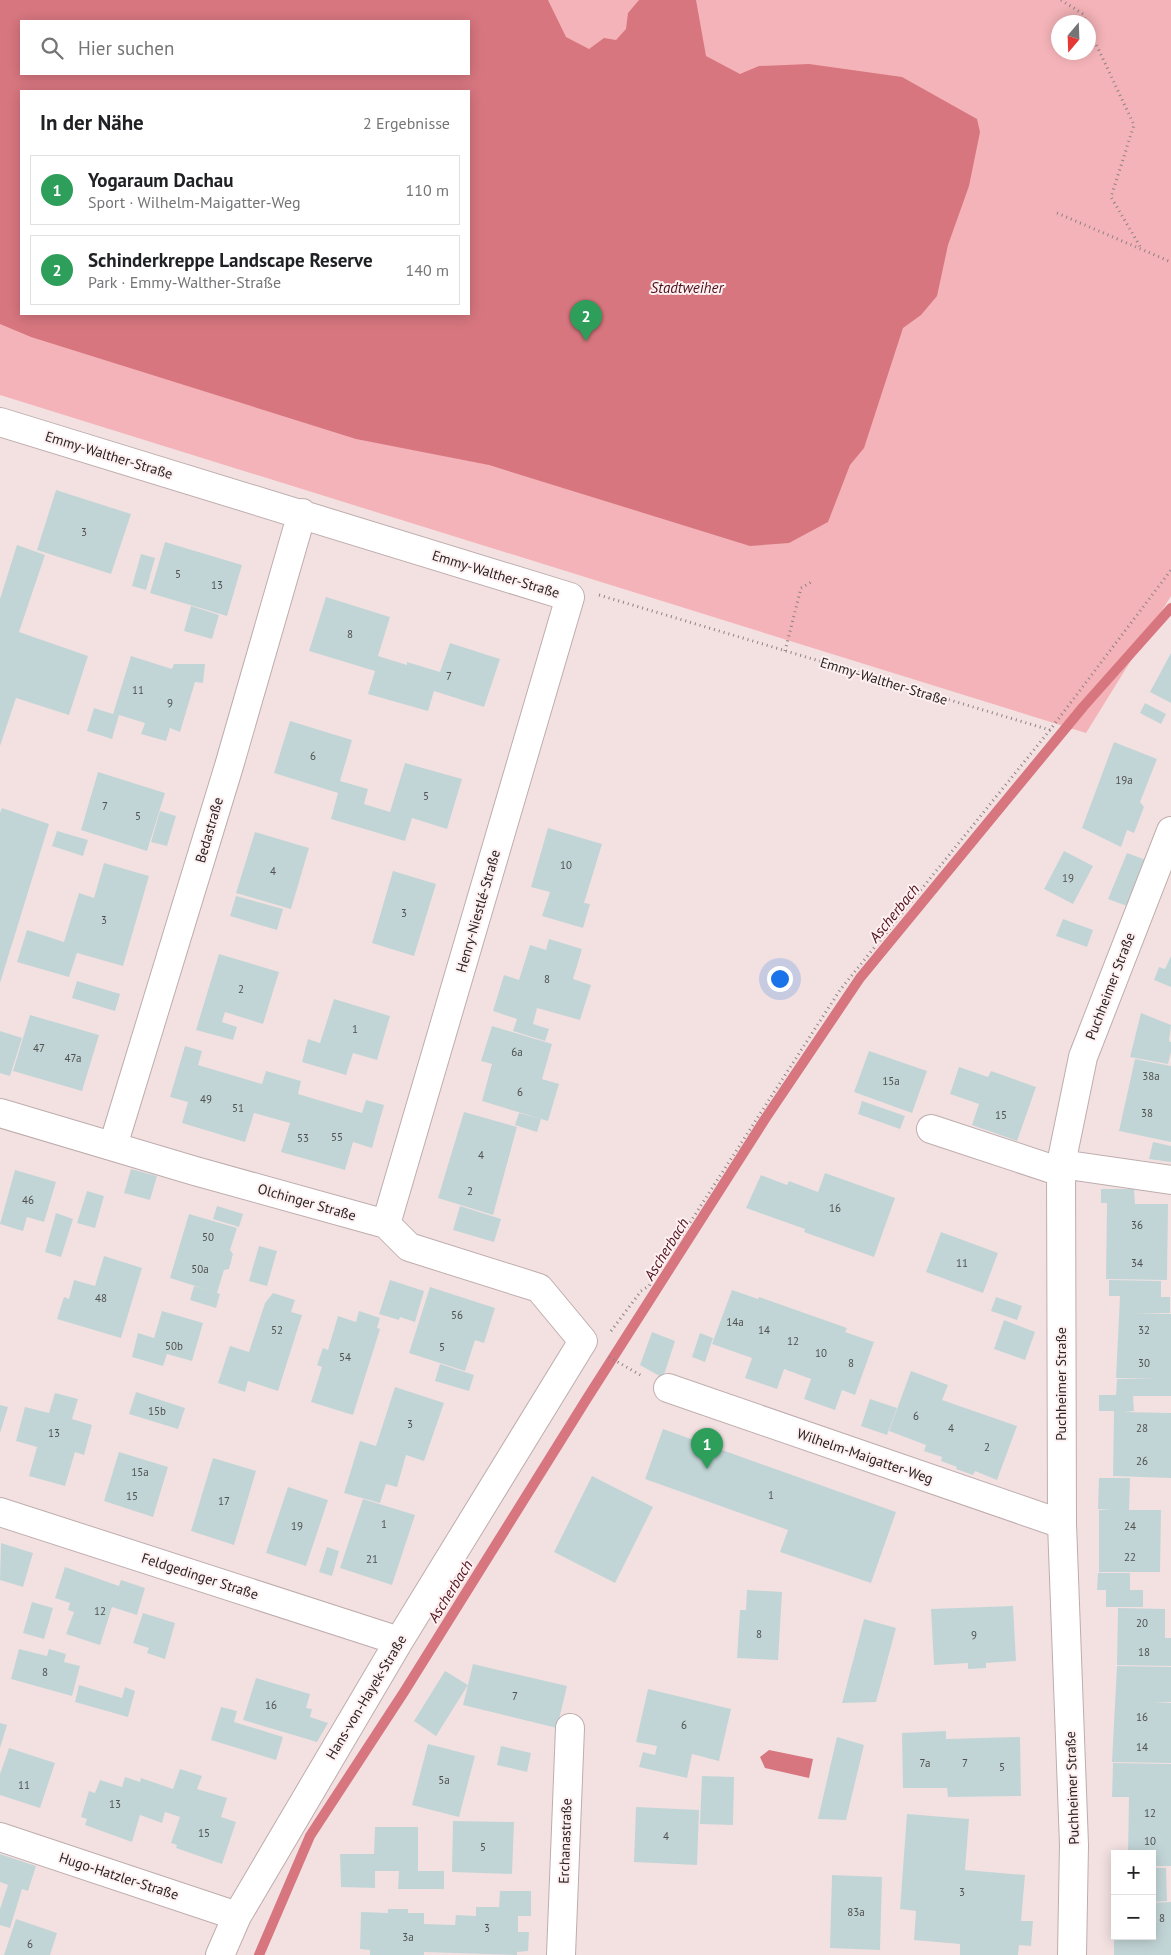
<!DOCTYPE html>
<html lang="de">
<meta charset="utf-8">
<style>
body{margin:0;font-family:"PT Sans",sans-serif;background:#f2f2f2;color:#202124}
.controls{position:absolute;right:15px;bottom:15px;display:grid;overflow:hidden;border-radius:0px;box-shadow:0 2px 12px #0003}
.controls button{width:45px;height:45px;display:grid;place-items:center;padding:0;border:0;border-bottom:1px solid #e0e0e0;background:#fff;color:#202124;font:25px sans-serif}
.compass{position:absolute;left:1051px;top:15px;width:45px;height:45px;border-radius:50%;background:#fff;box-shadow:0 2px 12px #0003;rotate:199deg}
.you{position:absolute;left:779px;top:978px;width:18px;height:18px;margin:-12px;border:4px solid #fff;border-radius:50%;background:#1a73e8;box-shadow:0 0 0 8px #1a73e833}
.badge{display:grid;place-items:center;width:32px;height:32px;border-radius:50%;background:#7c3aed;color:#fff;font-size:16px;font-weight:700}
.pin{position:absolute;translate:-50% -41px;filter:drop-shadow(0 1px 2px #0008)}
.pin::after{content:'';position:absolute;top:26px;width:18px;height:15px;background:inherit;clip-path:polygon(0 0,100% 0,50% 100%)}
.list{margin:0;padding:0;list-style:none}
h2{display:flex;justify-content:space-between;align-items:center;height:65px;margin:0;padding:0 20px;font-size:21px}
h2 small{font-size:16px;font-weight:400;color:#757577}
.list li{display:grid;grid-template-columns:32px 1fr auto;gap:15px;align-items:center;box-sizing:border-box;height:70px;margin:0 10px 10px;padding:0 10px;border:1px solid #e0e0e0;border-radius:0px}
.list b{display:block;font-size:19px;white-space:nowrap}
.list p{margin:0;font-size:16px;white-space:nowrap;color:#757577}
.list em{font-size:16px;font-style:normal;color:#757577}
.icon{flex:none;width:28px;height:28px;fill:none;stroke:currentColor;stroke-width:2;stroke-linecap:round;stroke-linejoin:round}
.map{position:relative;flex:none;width:1171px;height:1955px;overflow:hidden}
.search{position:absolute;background:#fff;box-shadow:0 2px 12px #0003;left:20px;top:20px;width:450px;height:55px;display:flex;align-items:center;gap:12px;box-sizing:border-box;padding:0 18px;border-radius:0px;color:#757577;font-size:19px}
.panel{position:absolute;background:#fff;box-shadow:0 2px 12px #0003;left:20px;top:90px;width:450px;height:225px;border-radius:0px}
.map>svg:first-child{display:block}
.green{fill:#f4b3b8;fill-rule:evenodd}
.water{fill:#d7767f;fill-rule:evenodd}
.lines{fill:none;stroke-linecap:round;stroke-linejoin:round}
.stream{stroke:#d7767f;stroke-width:10}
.building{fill:#c2d5d6}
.minor-casing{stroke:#bfadae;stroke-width:30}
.path{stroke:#8e8282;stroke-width:3;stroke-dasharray:1 4;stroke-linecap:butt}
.minor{stroke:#fff;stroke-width:28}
.labels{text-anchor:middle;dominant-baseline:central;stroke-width:4;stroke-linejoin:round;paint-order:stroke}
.number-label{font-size:11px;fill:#505050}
.street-label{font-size:14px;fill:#2a2424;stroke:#feeff0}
.water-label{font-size:15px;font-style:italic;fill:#4d101b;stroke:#feeff0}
</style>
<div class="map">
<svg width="1171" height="1955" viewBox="0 0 1171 1955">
<rect width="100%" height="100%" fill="#f3e1e2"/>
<path class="green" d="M0 0H1171V596L1086 733 0 395ZM21 21H469V74H21ZM1058 22H1088V52H1058ZM21 91H469V314H21Z"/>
<path class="water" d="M0 0H548L566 37 589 49 604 38 616 40 626 29 628 13 639 0H696L706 56 740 74 759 66 809 64 902 77 977 119 980 132 969 186 948 245 937 296 921 315 903 328 864 448 850 465 828 522 789 543 750 546 489 465 356 439 31 337 0 324ZM21 21H469V74H21ZM21 91H469V314H21Z
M769 1750 813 1759 809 1778 765 1768 760 1757Z"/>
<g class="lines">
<path class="stream" d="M259 1955 310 1836 404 1692 586 1400 765 1119 860 978 1083 707 1171 608"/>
</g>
<path class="building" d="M56 490 131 514 111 574 37 550Z
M165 542 242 565 227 616 150 593Z
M17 545 45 555 19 632 88 656 69 715 16 698 0 746V599Z
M141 554 155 558 146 590 132 586Z
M326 597 390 617 378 656 407 665V662L440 672 450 643 500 659 484 707 434 691 428 711 368 694 375 671 309 651Z
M191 606 219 615 212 639 184 631Z
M1171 653V703L1150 692Z
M131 656 172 669 174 664H205L203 683 195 682 180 732 170 728 166 741 141 734 145 723 119 715 112 739 87 731 94 708 113 714Z
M1145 703 1166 714 1161 724 1140 713Z
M290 721 352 740 340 781 368 789 364 804 390 812 405 763 462 779 447 829 412 818 405 841 331 819 338 793 274 773Z
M1114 742 1157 759 1140 802 1144 807 1134 833 1127 830 1121 847 1082 828Z
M98 772 165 793 147 851 81 830Z
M2 808 49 824 0 983V813Z
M160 811 176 816 167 846 151 842Z
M548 828 602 844 584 903 590 904 583 928 542 916 550 892 531 887Z
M57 831 88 840 83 856 52 846Z
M255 832 309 848 291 909 236 893Z
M1064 851 1093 866 1073 904 1044 889Z
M1127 853 1146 860 1127 906 1108 899Z
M104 863 149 876 123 966 77 953 69 977 17 962 27 930 64 942 79 893 94 898Z
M393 871 436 884 414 956 372 943Z
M236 896 283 909 277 930 230 916Z
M1063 919 1093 930 1087 947 1056 936Z
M549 939 582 949 573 979 591 985 580 1020 537 1008 533 1024 549 1029 545 1041 513 1031 517 1019 493 1011 504 975 519 980 530 945 546 950Z
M219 954 279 972 263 1024 225 1012 222 1022 237 1027 233 1040 196 1030Z
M1171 956V987L1154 980 1159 967 1165 969Z
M77 981 120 994 115 1011 72 998Z
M334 999 390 1016 377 1060 353 1053 346 1075 302 1062 308 1039 320 1043Z
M1141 1013 1171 1025 1169 1041 1171 1042V1052L1168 1064 1130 1057Z
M30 1015 99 1035 82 1091 13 1071Z
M492 1026 552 1044 542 1079 559 1084 548 1121 482 1101 492 1064 481 1061Z
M0 1031 22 1038 10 1076 0 1073Z
M185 1046 202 1051 198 1065 262 1084 266 1071 301 1081 298 1094 362 1113 366 1100 384 1105 372 1148 353 1142 345 1170 281 1152 290 1123 254 1113 245 1142 182 1123 188 1102 170 1097Z
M869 1051 927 1071 912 1113 854 1092Z
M1135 1059 1171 1066V1142L1119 1131Z
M959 1067 988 1077 991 1071 1036 1087 1017 1141 972 1125 979 1104 950 1094Z
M862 1101 905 1116 900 1129 858 1114Z
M464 1112 517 1127 493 1215 438 1198Z
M519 1113 541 1119 537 1132 515 1125Z
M1153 1142 1171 1146V1162L1149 1159Z
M131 1169 157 1176 150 1200 124 1193Z
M15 1170 56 1182 44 1222 27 1217 23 1231 0 1224Z
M825 1173 895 1198 874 1257 804 1232 805 1229 746 1208 761 1175 787 1185 789 1181 818 1192Z
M1101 1189H1134L1135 1204H1168L1167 1280 1106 1279 1107 1203H1101Z
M87 1191 104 1196 95 1228 77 1223Z
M217 1206 243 1214 239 1227 213 1219Z
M460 1206 501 1219 494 1242 453 1230Z
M56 1213 73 1219 61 1257 45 1252Z
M189 1214 237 1228 230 1250 233 1254 229 1269 224 1270 217 1293 220 1294 216 1308 190 1300 194 1286 208 1290 170 1278Z
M941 1232 998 1253 983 1293 926 1272Z
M259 1246 277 1251 267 1286 249 1281Z
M104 1256 142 1268 121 1338 57 1319 64 1297 69 1299 74 1280 95 1286Z
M390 1280 424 1291 415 1322 400 1317 399 1320 379 1314Z
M1109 1280 1161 1281V1297H1170V1313L1133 1314H1171V1396H1133L1134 1411 1124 1412 1171 1413V1478L1113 1476 1114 1411H1099V1395H1116L1117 1379H1157L1116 1378 1120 1296H1109Z
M430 1287 495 1308 484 1343 475 1340 465 1371 409 1353Z
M732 1290 758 1299 759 1297 847 1328 845 1332 874 1342 855 1395 842 1390 835 1410 804 1399 811 1379 784 1369 777 1389 745 1378 752 1358 712 1344Z
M273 1293 295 1300 291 1312 302 1315 278 1391 248 1381 245 1392 218 1383 230 1346 249 1352 265 1303Z
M996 1297 1022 1306 1017 1320 991 1311Z
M162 1311 203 1323 192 1361 167 1354 163 1366 132 1357 138 1333 154 1338Z
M359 1311 380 1318 377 1328 380 1329 353 1415 311 1402 322 1367 317 1365 323 1348 328 1350 338 1316 356 1322Z
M1004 1320 1035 1332 1025 1360 994 1349Z
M652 1332 675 1341 663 1378 640 1365Z
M700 1333 713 1338 705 1362 692 1357Z
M440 1364 474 1375 469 1391 435 1381Z
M911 1371 948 1385 942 1400 1017 1426 997 1480 975 1471 973 1475 956 1469 957 1467 941 1461 942 1457 924 1451 926 1445 889 1431Z
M395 1387 444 1403 424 1461 406 1455 397 1487 386 1484 380 1503 344 1493 360 1441 376 1446Z
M136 1392 185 1408 178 1429 129 1414Z
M55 1393 78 1399 72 1419 92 1425 84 1455 75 1452 65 1486 29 1476 37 1447 16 1441 25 1407 49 1413Z
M870 1399 897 1408 887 1435 861 1426Z
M0 1405 8 1407 0 1433Z
M663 1429 896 1512 871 1583 780 1552 788 1530 645 1479Z
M119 1452 168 1467 153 1517 104 1501Z
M213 1458 256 1471 234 1545 191 1531Z
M592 1476 653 1507 615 1583 554 1552Z
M1099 1478H1130L1129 1510H1161L1160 1572H1099V1510L1111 1509H1098Z
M288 1487 328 1500 306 1566 266 1553Z
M363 1499 415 1515 392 1585 340 1568Z
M1 1543 33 1553 23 1587 0 1580Z
M327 1547 339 1551 332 1576 319 1572Z
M65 1567 119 1586 121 1580 145 1588 137 1615 112 1607 100 1645 66 1634 74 1612 68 1610 70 1603 55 1598Z
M1098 1573H1130V1590H1143V1607H1106V1590H1097Z
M747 1590 782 1592 778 1660 737 1658 740 1610H746Z
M32 1602 53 1608 44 1639 23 1633Z
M1013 1606 1016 1661 986 1663V1668L968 1669V1663L934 1665 931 1609Z
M1118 1608 1165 1609V1638H1171V1666L1117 1665Z
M143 1613 175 1623 165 1659 147 1653 149 1648 133 1643Z
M864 1619 896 1628 876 1702 842 1703Z
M19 1649 47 1656 49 1649 66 1654 64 1662 80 1666 72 1696 11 1679Z
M473 1664 567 1686 557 1728 463 1705 468 1685 436 1736 414 1721 445 1671 468 1685Z
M1117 1666 1171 1667V1702H1155L1171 1703V1763L1112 1762Z
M256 1678 310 1694 306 1708 312 1709 310 1717 328 1723 317 1742 243 1720Z
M79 1685 122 1698 125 1687 135 1691 128 1717 75 1702Z
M648 1689 731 1709 719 1761 692 1754 687 1778 639 1767 643 1752 655 1755 657 1746 636 1742Z
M221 1707 237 1711 234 1722 283 1737 276 1760 211 1740Z
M0 1723 7 1725 0 1748Z
M946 1731V1739L1020 1737 1021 1796 948 1797 947 1788H903L902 1733Z
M837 1737 864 1745 846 1820 818 1819Z
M428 1744 475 1756 459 1817 412 1805Z
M501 1746 531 1753 527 1772 497 1765Z
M9 1748 55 1763 40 1808 0 1795V1774Z
M1113 1763 1171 1764V1866H1152V1854H1128L1129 1797H1112Z
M180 1769 202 1776 197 1789 227 1798 221 1817 236 1822 222 1864 176 1848 177 1845 171 1843 180 1817 165 1812 162 1823 140 1815 132 1842 85 1825 87 1819 81 1817 89 1791 95 1793 100 1780 122 1787 125 1777 140 1782 141 1778 173 1789Z
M702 1776 734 1777 733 1825 700 1824Z
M636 1807 699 1810 697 1865 634 1862Z
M907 1814 969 1819 965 1870 1025 1875 1021 1921H1033L1031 1946 1019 1945 1018 1955H960V1944L914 1940 916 1911 900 1909Z
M453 1821 514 1822 512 1874 452 1872Z
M375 1827H418V1871H444V1889H398L399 1871H375V1888L341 1887 340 1854H374Z
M0 1854 36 1866 28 1891 22 1889 10 1928 0 1925V1909L8 1885 0 1882Z
M1152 1868H1166L1167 1901 1152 1902Z
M832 1875 882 1877 880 1950 830 1948Z
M500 1891H531V1916H518V1932H529L528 1951 517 1952V1955L424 1952V1955H370V1950L360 1949 361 1912 388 1913V1909H408V1913H424V1924L455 1925 456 1915 476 1916V1907H499Z
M1171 1902V1955H1114V1936H1152V1903Z
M16 1919 57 1933 50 1955H4Z"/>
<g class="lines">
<g class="minor-casing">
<path id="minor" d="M0 422 570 597 386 1224
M0 1113 195 1171 386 1224 409 1247 539 1288 583 1341 399 1641 237 1916 220 1955
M931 1129 1061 1172
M113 1146 229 766 302 513
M1061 1164 1171 1180
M668 1388 1062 1524
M0 1512 399 1641
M0 1837 237 1916
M561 1955 570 1728
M1072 1955 1074 1845 1062 1524 1061 1164 1083 1057 1171 831"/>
</g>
<path class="path" d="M1061 0 1083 14 1086 22
M1088 27 1134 125 1111 197 1141 248
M1057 213 1171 262
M599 595 1050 730
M785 651 801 588 813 581
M611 1331 641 1291 649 1286 840 990 1050 730 1171 570
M609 1357 642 1376"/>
<use href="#minor" class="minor"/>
</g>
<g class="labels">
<g class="number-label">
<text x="84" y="532">3</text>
<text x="178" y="574">5</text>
<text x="217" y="585">13</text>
<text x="350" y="634">8</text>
<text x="449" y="676">7</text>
<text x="138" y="690">11</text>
<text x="170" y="703">9</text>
<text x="313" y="756">6</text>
<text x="1124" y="780">19a</text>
<text x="426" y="796">5</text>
<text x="105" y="806">7</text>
<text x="138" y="816">5</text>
<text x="566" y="865">10</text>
<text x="273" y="871">4</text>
<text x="1068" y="878">19</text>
<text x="404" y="913">3</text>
<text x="104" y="920">3</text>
<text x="547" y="979">8</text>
<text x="241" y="989">2</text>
<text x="355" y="1029">1</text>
<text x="39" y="1048">47</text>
<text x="517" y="1052">6a</text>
<text x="73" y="1058">47a</text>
<text x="1151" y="1076">38a</text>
<text x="891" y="1081">15a</text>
<text x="520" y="1092">6</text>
<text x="206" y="1099">49</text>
<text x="238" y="1108">51</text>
<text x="1147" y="1113">38</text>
<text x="1001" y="1115">15</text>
<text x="337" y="1137">55</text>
<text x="303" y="1138">53</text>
<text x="481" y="1155">4</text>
<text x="470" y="1191">2</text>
<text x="28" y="1200">46</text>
<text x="835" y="1208">16</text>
<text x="1137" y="1225">36</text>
<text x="208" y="1237">50</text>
<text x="962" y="1263">11</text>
<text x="1137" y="1263">34</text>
<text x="200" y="1269">50a</text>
<text x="101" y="1298">48</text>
<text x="457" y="1315">56</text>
<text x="735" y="1322">14a</text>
<text x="277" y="1330">52</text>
<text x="764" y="1330">14</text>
<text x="1144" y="1330">32</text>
<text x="793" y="1341">12</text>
<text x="174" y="1346">50b</text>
<text x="442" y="1347">5</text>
<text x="821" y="1353">10</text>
<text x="345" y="1357">54</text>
<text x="851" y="1363">8</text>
<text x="1144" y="1363">30</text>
<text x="157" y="1411">15b</text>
<text x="916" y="1416">6</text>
<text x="410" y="1424">3</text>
<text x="951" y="1428">4</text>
<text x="1142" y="1428">28</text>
<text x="54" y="1433">13</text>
<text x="987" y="1447">2</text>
<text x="1142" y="1461">26</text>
<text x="140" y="1472">15a</text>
<text x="771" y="1495">1</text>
<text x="132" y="1496">15</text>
<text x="224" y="1501">17</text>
<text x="384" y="1524">1</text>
<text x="297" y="1526">19</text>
<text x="1130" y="1526">24</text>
<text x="1130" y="1557">22</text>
<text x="372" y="1559">21</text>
<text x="100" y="1611">12</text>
<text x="1142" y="1623">20</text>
<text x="759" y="1634">8</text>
<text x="974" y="1635">9</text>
<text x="1144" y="1652">18</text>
<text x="45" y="1672">8</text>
<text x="515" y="1696">7</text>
<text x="271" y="1705">16</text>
<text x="1142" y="1717">16</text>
<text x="684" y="1725">6</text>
<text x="1142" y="1747">14</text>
<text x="925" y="1763">7a</text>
<text x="965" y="1763">7</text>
<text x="1002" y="1767">5</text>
<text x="444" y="1780">5a</text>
<text x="24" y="1785">11</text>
<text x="115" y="1804">13</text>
<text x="1150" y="1813">12</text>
<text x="204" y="1833">15</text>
<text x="666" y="1836">4</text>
<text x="1150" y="1841">10</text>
<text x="483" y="1847">5</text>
<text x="962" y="1892">3</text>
<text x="856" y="1912">83a</text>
<text x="1162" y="1918">8</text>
<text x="487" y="1928">3</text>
<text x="408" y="1937">3a</text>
<text x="30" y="1944">6</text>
</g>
<g class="street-label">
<text transform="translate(109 455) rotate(17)">Emmy-Walther-Straße</text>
<text transform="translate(496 574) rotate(17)">Emmy-Walther-Straße</text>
<text transform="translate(884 681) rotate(17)">Emmy-Walther-Straße</text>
<text transform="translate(209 830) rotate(-74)">Bedastraße</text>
<text transform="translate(478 911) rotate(-74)">Henry-Niestlé-Straße</text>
<text transform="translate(1110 986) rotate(-69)">Puchheimer Straße</text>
<text transform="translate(307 1202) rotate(16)">Olchinger Straße</text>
<text transform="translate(1061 1384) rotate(-90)">Puchheimer Straße</text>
<text transform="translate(865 1456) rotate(19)">Wilhelm-Maigatter-Weg</text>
<text transform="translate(200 1576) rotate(18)">Feldgedinger Straße</text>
<text transform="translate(366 1697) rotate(-59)">Hans-von-Hayek-Straße</text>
<text transform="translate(1072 1788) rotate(-92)">Puchheimer Straße</text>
<text transform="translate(565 1841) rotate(-88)">Erchanastraße</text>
<text transform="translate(119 1876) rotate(18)">Hugo-Hatzler-Straße</text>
</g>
<g class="water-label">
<text x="687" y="287">Stadtweiher</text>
<text transform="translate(894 913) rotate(-51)">Ascherbach</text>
<text transform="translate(666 1249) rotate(-58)">Ascherbach</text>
<text transform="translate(450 1591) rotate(-58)">Ascherbach</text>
</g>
</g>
</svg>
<div class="controls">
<button>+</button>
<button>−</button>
</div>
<svg class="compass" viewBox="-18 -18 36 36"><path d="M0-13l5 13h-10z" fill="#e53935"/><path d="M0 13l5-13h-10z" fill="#757577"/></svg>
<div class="you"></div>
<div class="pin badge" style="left:707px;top:1469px;background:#2e9e5b">1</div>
<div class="pin badge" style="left:586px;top:341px;background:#2e9e5b">2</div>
<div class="search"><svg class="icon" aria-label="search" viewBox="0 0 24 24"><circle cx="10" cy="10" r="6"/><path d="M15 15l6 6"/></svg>Hier suchen</div>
<section class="panel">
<h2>In der Nähe<small>2 Ergebnisse</small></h2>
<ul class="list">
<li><span class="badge" style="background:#2e9e5b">1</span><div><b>Yogaraum Dachau</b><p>Sport · Wilhelm-Maigatter-Weg</p></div><em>110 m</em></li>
<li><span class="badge" style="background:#2e9e5b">2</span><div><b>Schinderkreppe Landscape Reserve</b><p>Park · Emmy-Walther-Straße</p></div><em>140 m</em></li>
</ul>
</section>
</div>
